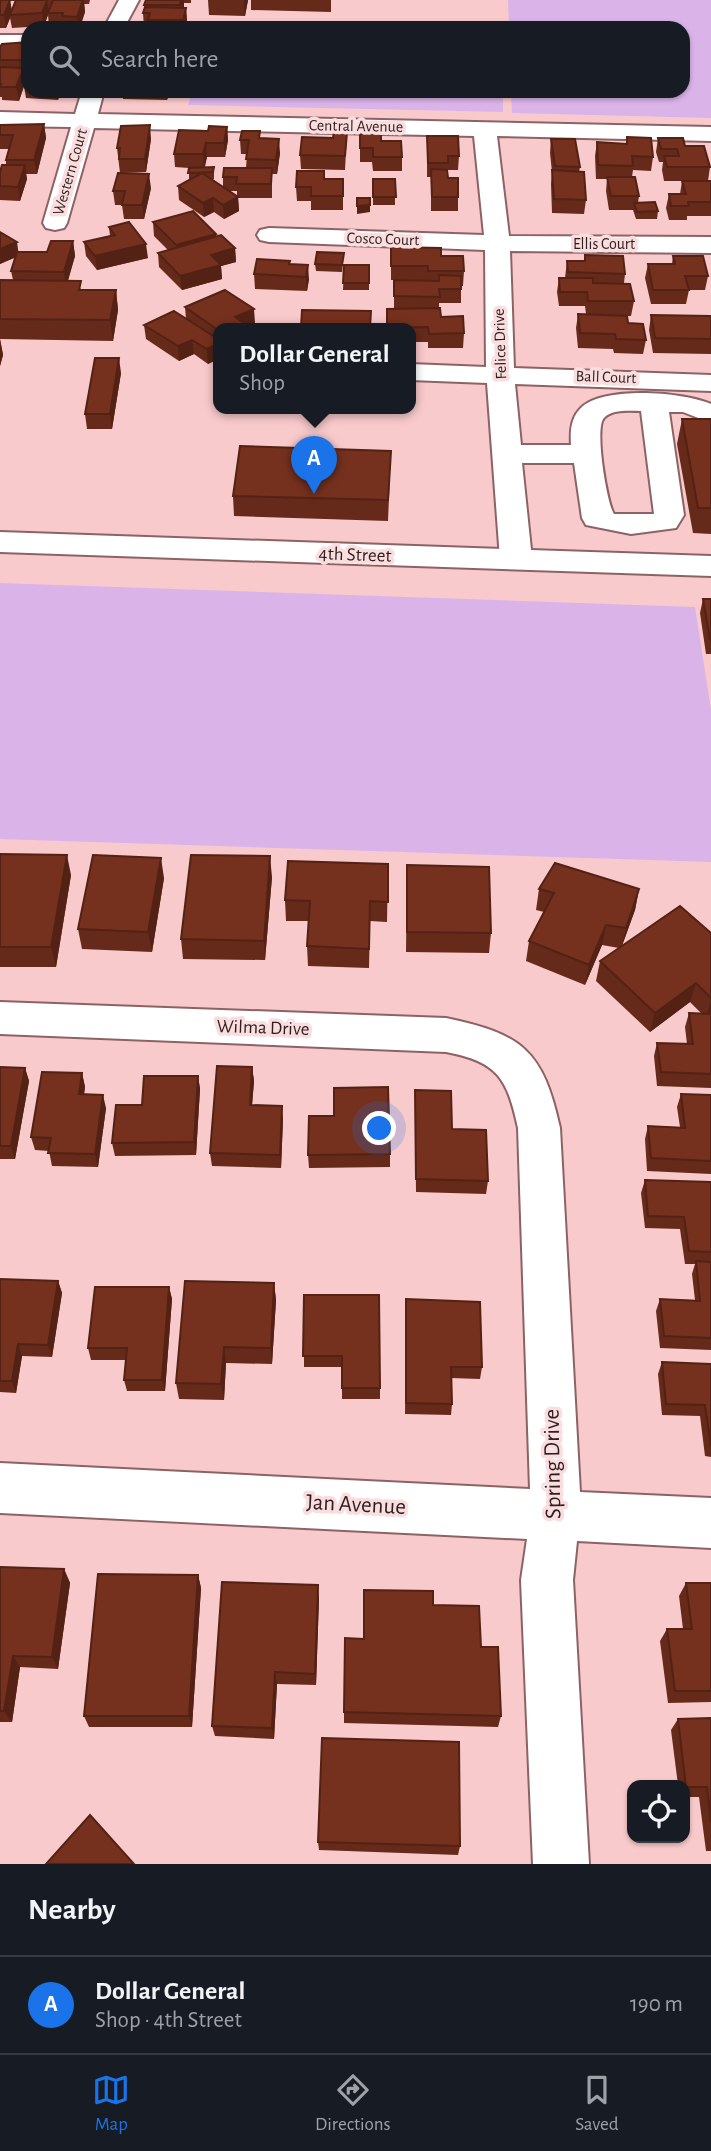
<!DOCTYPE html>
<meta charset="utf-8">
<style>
body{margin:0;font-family:"Alegreya Sans",sans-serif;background:#242831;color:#f1f3f6}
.controls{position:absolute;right:21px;bottom:21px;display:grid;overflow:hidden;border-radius:14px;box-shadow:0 2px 5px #0004}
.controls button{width:63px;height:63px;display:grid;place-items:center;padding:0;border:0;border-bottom:2px solid #363941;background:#171b24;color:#f1f3f6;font:35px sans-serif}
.you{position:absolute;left:380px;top:1129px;width:24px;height:24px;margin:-18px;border:5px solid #fff;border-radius:50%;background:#1a73e8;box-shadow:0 0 0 10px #1a73e833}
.badge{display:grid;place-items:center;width:46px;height:46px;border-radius:50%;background:#1a73e8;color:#fff;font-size:23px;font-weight:700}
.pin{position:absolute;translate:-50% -58px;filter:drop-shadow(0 2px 4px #0008)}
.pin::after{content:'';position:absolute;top:37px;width:24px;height:21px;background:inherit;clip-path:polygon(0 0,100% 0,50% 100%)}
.popup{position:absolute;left:213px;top:323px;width:203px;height:91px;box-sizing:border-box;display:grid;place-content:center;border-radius:14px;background:#171b24;filter:drop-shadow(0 2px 5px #0005);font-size:23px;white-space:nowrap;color:#9ea1a6}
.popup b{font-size:26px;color:#f1f3f6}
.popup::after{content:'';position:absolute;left:50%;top:100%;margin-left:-14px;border:14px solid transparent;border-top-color:#171b24}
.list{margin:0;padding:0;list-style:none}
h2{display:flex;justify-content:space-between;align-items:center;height:91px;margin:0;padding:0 28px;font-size:30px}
h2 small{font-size:23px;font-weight:400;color:#9ea1a6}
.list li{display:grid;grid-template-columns:46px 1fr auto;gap:21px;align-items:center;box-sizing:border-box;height:98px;padding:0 28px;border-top:2px solid #363941}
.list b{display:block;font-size:26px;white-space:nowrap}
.list p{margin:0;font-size:23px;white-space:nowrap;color:#9ea1a6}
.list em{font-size:23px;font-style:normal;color:#9ea1a6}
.icon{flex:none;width:38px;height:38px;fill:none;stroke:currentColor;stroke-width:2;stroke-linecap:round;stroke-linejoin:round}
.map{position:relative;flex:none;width:711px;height:1864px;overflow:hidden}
.search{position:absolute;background:#171b24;box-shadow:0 2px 5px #0004;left:21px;right:21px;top:21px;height:77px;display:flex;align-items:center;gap:18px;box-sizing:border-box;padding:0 24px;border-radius:21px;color:#9ea1a6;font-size:26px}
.sheet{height:189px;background:#171b24}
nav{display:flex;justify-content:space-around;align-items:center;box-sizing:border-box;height:98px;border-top:2px solid #363941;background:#171b24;font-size:19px;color:#9ea1a6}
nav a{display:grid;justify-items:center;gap:4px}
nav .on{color:#1a73e8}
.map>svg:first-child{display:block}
.green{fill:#dab4e9}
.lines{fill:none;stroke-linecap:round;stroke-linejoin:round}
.minor-casing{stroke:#8c6365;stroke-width:4}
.major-casing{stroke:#8c6365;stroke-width:4}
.minor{fill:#fff;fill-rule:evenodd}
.major{fill:#fff;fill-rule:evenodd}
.wall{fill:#652a1a;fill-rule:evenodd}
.shaded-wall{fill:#532215}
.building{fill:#76311e;stroke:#532215;stroke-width:2}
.labels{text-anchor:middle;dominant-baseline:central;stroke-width:7;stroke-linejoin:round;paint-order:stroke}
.far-street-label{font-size:16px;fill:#2f1e1f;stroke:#faddde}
.street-label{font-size:19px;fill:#2f1e1f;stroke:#faddde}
.near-street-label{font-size:23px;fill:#2f1e1f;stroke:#faddde}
</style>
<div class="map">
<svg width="711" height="1864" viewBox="0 0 711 1864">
<rect width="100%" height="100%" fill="#f9cacc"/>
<path class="green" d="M508 0H711V118L512 113 511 91H683V28H509Z
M193 91H503V112L188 105Z
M0 583 695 607 711 710V862L0 839Z"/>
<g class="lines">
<g class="minor-casing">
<path id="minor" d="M119 0H139L124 28H104Z
M0 35H28V47H0Z
M82 91H104L98 114 711 127V141L497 136 509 236 711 237V253L510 251 514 368 711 375V391L515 384 521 445H571C570 430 571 416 583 406 608 386 684 392 711 404V423L683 412H669L684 515 676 528 631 534 586 525 582 518 574 463H522L532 559 527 566 516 569 505 566 500 559 487 383 410 380V364L486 367 485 250 269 242 260 240 257 235 260 230 269 228 484 235 474 136 94 128 67 223 64 228 55 230 46 228 43 223 71 127 0 126V112L75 114ZM641 411 654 514H614C607 504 594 427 604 418 612 409 629 411 641 411Z
M0 1002 446 1018C523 1034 543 1051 560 1128L580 1492 711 1498V1548L577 1541 573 1580 589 1864H533L521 1580 527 1539 0 1513V1463L530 1489 518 1128C507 1078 498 1062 446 1052L0 1034Z"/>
</g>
<g class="major-casing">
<path id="major" d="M0 532 711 556V576L0 552Z"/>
</g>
<use href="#minor" class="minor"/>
<use href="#major" class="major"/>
</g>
<path class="wall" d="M0 0H90L89 4H84L85 12 80 28H63V26H49L48 15 44 26 12 28 10 18 6 28H0ZM10 1H15L12 10Z
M146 0H191V3H184V7L186 8 187 21 186 28H144L143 13Z
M208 0H248L245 16 209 15Z
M251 0H331V12L251 10Z
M28 42V73H25L26 79 28 73V91H61L58 100 26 98 24 86 19 101 2 100V97H0V47Z
M122 91H170L167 100 123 99Z
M44 124 46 138 37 174H26L27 179 20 201 0 200V172L6 165V160L9 149H0V125Z
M227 127 228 140 225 157H207L205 167H214V179H212L223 187V177L246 168 247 154H241L240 140 260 131V138L280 153 277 174H272V198H238L239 211 224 219 214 212 204 217 179 200 178 186 189 180V168L175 167 174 154 208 131ZM228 191H237V196Z
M347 132 345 170 301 169 300 155Z
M360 134 381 141 402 157V171H373L372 162H360Z
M427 136 459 156 458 170H448V178L458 197V211H431V177H427Z
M627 137 653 157 651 171 633 170 632 177 639 196 638 203 658 211 657 219H636L633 210H609L606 191 607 179H596L595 156 597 142 626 144Z
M658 138 685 146 710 167 708 181H664L662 170 663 162H659L656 152Z
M151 139 146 172 120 173 117 148Z
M551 139 580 167 579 172 586 200 584 214 552 213 551 184 552 172 550 153Z
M324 179H343V210H311V201H297L296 187Z
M373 179H395V205H373Z
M682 181H711V216H687V220H669L666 208 669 194H680Z
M151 188 144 219H124L122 205H115L113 191Z
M153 222 216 237 235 248 236 262 221 266 222 279 182 290 159 267 158 253 168 250 154 236Z
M109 227 148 258 97 270 86 256 84 242 110 236Z
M0 232 19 252H47L73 241 75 256 68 281 83 290H116L118 310 113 341 0 339 3 355 0 366V280H13L11 271 15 257 0 264Z
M391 247 441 256 464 271 463 286H461V303H439V308L441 317 464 333 463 348H428V342H410V328H387V309H394V280H391Z
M344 253 342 272 316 271 315 264Z
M585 255 625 274 624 283 634 301 631 316H627L628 323 646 340 643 354 614 353 613 349 578 348 576 328 578 314H586L585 306H559L557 292 559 278H565L567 261H584Z
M673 256 708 276 705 290H689L686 304H651L645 278 648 264H672Z
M290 264 309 279 307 291 255 289 254 274Z
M344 265H369V290H343Z
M185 307 255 323 218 328V359L208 364 194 354 179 361 146 339 144 325 186 319Z
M651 315 711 316V354L653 353 649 330Z
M121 373 112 429H87L85 414Z
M682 419H711V534L693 533 677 444Z
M391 451 388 521 234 516 233 496Z
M703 599H711V654H706L700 613Z
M0 854 71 875 56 967H0Z
M388 864 387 922 370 921 369 968 308 966 307 946 309 921H286L285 900Z
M407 865 491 933 489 953 406 952Z
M272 877 265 960 183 959 181 939Z
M164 878 152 952 82 949 78 929Z
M539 889H639L635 910 622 946 711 933V1088L657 1086 654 1056 657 1043 687 1044 685 1027 689 1013H701L690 1002 650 1032 596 981 600 961 619 948 602 945 585 985 526 961 529 941 544 912 536 910Z
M0 1067 25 1068 29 1081 15 1159H0Z
M252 1067 254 1081 252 1105 283 1119 281 1168 212 1166 210 1153Z
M82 1073 85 1087 84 1094 106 1108 98 1167 52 1166 49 1151 35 1150 31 1137Z
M198 1076 200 1089 196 1155 115 1156 112 1143 142 1105Z
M415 1090 452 1129 488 1181 486 1194 416 1192Z
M681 1094 711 1095V1174L647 1171 645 1139 648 1126 680 1127 677 1107Z
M390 1154V1167L309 1168 308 1155Z
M645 1180 711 1182V1350L660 1348 656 1311 660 1299 695 1300 692 1274 695 1264H685L680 1229 645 1228 641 1193Z
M0 1279 58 1281 62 1293 52 1357 22 1356 16 1393 0 1392Z
M274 1283 276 1300 272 1364 226 1363 224 1400 179 1399 176 1383Z
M169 1287 172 1299 165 1391H127L124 1380 126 1360H91L88 1348Z
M304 1295 380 1388V1399H342V1367H304Z
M406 1299 482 1367 480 1379 451 1378 452 1404 451 1415 405 1414Z
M662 1362 711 1364V1457L705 1456 700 1416 662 1415 658 1374Z
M0 1567 64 1569 70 1583 58 1669 20 1667 12 1722H0Z
M198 1575 201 1588 192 1727H89L84 1716Z
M686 1583H711V1702L668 1703 660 1641 667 1629H683L679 1596Z
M319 1598 316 1685 277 1684 274 1739 215 1736 212 1726Z
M433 1605 481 1647 501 1716 498 1727 344 1723V1712L364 1639Z
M711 1718V1851H706L699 1797H685V1785H678L671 1730 678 1719Z
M318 1842 460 1846 458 1855 319 1850Z"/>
<path class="shaded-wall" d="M10 0 12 13 10 15V18L6 28 4 15Z
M47 0 49 12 48 13V15L44 26 42 13Z
M84 0 85 12 79 28 77 17Z
M181 0H184V5L181 18 180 5Z
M244 0H248L245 16Z
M186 8 187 21 186 28H184L183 20Z
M24 68 26 81 24 84V86L19 101 16 87Z
M57 91H61L58 100Z
M166 91H170L167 100Z
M44 124 46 138 37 174 34 160Z
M150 125 151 139 146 172 145 159Z
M227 127 228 140 225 157 224 143Z
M279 139 280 153 277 174 276 160Z
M206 143 207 157 204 168 203 154Z
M25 165 27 179 20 201 18 187Z
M149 174 151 188 144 219 142 205Z
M238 197 239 211 224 219 223 205Z
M213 198 214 212 204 217 203 203Z
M370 205V212L357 214V206Z
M216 234 217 249 177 260 176 245Z
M73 241 75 256 66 286 64 272Z
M17 242 19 256 0 264V249Z
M146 244 148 258 97 270 95 256Z
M235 248 236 262 221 266 222 279 182 290 180 276 211 255Z
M308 265 309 279 307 291 306 277Z
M116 290 118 310 113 341 110 320Z
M254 309 255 323 244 328 235 317Z
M0 339 3 355 0 366Z
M192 340 194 354 179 361 178 346Z
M218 344V359L208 364 207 349Z
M119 358 121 373 112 429 110 414Z
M67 855 71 875 56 967 51 947Z
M270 856 272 877 265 960 264 941Z
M161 858 164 878 152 952 148 932Z
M639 889 635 910 621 948 626 928Z
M606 925 602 945 585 985 589 965Z
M696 983 690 1002 650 1032 655 1013Z
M711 1000V1014L706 1018Z
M252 1067 254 1081 251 1118 250 1105Z
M25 1068 29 1081 15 1159 11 1146Z
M82 1073 85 1087 82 1108 79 1094Z
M198 1076 200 1089 196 1155 194 1142Z
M103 1095 106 1108 98 1167 95 1154Z
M282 1106 283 1119 281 1168 280 1155Z
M58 1281 62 1293 52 1357 48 1345Z
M274 1283 276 1300 272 1364 271 1348Z
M169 1287 172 1299 165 1391 162 1380Z
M18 1344 22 1356 16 1393 12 1381Z
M224 1347 226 1363 224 1400 221 1384Z
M64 1569 70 1583 58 1669 52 1657Z
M198 1575 201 1588 192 1727 189 1716Z
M318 1585 319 1598 316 1685 315 1674Z
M13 1656 20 1667 12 1722 4 1711Z
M275 1672 277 1684 274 1739 272 1728Z"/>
<path class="building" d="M0 0H10L4 15H0Z
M16 0H47L42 13 10 15Z
M53 0H83L77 17 62 16 63 13H48Z
M146 0H181L180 5H144Z
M145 7 186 8 183 20H148L150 13H143Z
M148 23H181L180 28H144Z
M28 42V60H0V47L2 44Z
M0 67 24 68 16 87H0L1 84H0Z
M28 73V84H24Z
M44 124 34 160H6L13 135H0V125Z
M150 125 145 159H119L120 148H117L121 126Z
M209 126 227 127 224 143H206L203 154H174L179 130 208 131Z
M242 131H260L259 138 279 139 276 160 246 159 249 140H240Z
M334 132H347L345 156 300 155 302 137 333 138Z
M360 134H381V141H401L402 157H373V148H360Z
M427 136H458L459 156H448V163H428Z
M627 137 651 138 653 157 632 156 633 166 598 165 597 142 627 144Z
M658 138H683L685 146H704L710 167H667L664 156H679L677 149H661Z
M551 139H575L580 167 555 166Z
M2 165H25L18 187 0 186V172Z
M214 167 213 172 188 173 189 168Z
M224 168H272L271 184H236L237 177H223Z
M431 169 447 170 448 178H458V197H432Z
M552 170 584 172 586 200 554 199Z
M297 171H324V179H343V196H311V187H296Z
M118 173 149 174 142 205H122L125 191H113Z
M202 173 238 197 223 205 213 198 203 203 178 186Z
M607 177H635L639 196H611Z
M373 179H395L396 197H373Z
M682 181H711V202H688L689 206H671L669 194H686Z
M357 198H370V205L357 206Z
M655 202 658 211 637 212 634 203Z
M193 211 216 234 176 245 153 222Z
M129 222 146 244 95 256 84 242 115 235 109 227Z
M0 232 17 242 0 249Z
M221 235 235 248 211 255 221 265 180 276 158 253Z
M51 241H73L64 272 11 271 17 252H47Z
M391 247 441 248V256H463L464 271H428V266H391Z
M317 252 344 253 342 265 315 264Z
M585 255 623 256 625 274 568 272 567 261H585Z
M673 256H703L708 276H685L689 290H653L648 264H675Z
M257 259 290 261 289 264 308 265 306 277 254 274Z
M344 265H369V283H343Z
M439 275 461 276V289H439L440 297 394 296V280L439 281Z
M559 278H593V283L630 284 634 301H588L587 292H560Z
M0 280 81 281 79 290H116L110 320 0 319Z
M225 290 254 309 235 317 251 328H218V330L185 307Z
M440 308 441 317 463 316 464 333 429 334 428 327 387 328V309Z
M302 310 371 311 370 328H301Z
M174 311 218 339V344L207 349 192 340 178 346 144 325Z
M578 314 627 316 628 323 643 324 646 340 616 339 615 334 580 333Z
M651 315 711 316V339L655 338Z
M95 358H119L110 414H85Z
M682 419H711V508H698Z
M240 446 391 451 388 500 233 496Z
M703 599H711V639H710Z
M0 854 67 855 51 947H0Z
M93 855 161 858 148 932 78 929Z
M191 855 270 856 264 941 181 939Z
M288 861 388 864V902L370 901 369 949 307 946 310 901 285 900Z
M555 863 639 889 626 928 606 925 589 965 529 941 554 893 539 889Z
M407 865 489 867 491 933 407 932Z
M680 906 711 933V998L696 983 655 1013 600 961Z
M689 1013 711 1014V1074L661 1072 657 1043 693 1044Z
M217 1066 252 1067 250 1105 282 1106 280 1155 210 1153Z
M0 1067 25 1068 11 1146H0Z
M42 1072 82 1073 79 1094 103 1095 95 1154 48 1153 51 1138 31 1137Z
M144 1076H198L194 1142 112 1143 116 1105H142Z
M388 1087 390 1154 308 1155 309 1116H334V1088Z
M415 1090 451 1091 452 1129 486 1130 488 1181 416 1179Z
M681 1094 711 1095V1161L651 1158 648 1126 685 1128Z
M645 1180 711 1182V1252L689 1251 684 1217 648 1216Z
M696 1261 711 1262V1338L664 1336 660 1299 700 1301Z
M0 1279 58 1281 48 1345 18 1344 12 1381H0Z
M185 1281 274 1283 271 1348 224 1347 221 1384 176 1383Z
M95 1287H169L162 1380H124L127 1348H88Z
M304 1295H379L380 1388H342V1356H303Z
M406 1299 480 1302 482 1367H451L452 1404 406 1403Z
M662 1362 711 1364V1446L705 1405 666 1404Z
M0 1567 64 1569 52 1657 13 1656 4 1711H0Z
M98 1574 198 1575 189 1716H84Z
M222 1582 318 1585 315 1674 275 1672 272 1728 212 1726Z
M686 1583H711V1691H675L667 1629H692Z
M364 1590 433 1591V1605L479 1606 481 1647H498L501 1716 344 1712 345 1638 364 1639Z
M711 1718V1822L707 1787H686L678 1719Z
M322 1738 459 1742 460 1846 318 1842Z
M90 1815 134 1864H46Z"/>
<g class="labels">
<g class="far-street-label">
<text transform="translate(356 126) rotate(1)">Central Avenue</text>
<text transform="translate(70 172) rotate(-74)">Western Court</text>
<text transform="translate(383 239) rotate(2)">Cosco Court</text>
<text x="604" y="244">Ellis Court</text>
<text transform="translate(500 344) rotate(-92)">Felice Drive</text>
<text transform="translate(606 377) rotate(2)">Ball Court</text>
</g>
<g class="street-label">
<text transform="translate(355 555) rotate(2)">4th Street</text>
<text transform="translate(263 1028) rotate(2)">Wilma Drive</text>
</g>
<g class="near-street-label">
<text transform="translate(553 1464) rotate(-91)">Spring Drive</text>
<text transform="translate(356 1505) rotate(3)">Jan Avenue</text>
</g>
</g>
</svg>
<div class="controls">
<button><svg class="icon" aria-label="locate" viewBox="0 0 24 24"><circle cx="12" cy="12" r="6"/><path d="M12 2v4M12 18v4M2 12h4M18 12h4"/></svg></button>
</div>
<div class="you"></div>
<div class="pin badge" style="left:314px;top:494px">A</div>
<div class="popup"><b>Dollar General</b>Shop</div>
<div class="search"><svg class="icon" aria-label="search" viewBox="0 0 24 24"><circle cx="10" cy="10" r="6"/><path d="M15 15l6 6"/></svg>Search here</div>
</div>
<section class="sheet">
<h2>Nearby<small></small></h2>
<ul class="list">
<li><span class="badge">A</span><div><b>Dollar General</b><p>Shop · 4th Street</p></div><em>190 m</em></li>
</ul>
</section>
<nav>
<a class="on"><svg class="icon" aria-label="map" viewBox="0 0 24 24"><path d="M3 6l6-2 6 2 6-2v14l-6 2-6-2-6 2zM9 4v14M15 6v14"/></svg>Map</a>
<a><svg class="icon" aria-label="directions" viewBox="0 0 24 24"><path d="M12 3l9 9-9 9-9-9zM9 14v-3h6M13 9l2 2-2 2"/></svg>Directions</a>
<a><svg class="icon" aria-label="saved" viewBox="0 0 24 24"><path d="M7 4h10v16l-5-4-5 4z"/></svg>Saved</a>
</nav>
